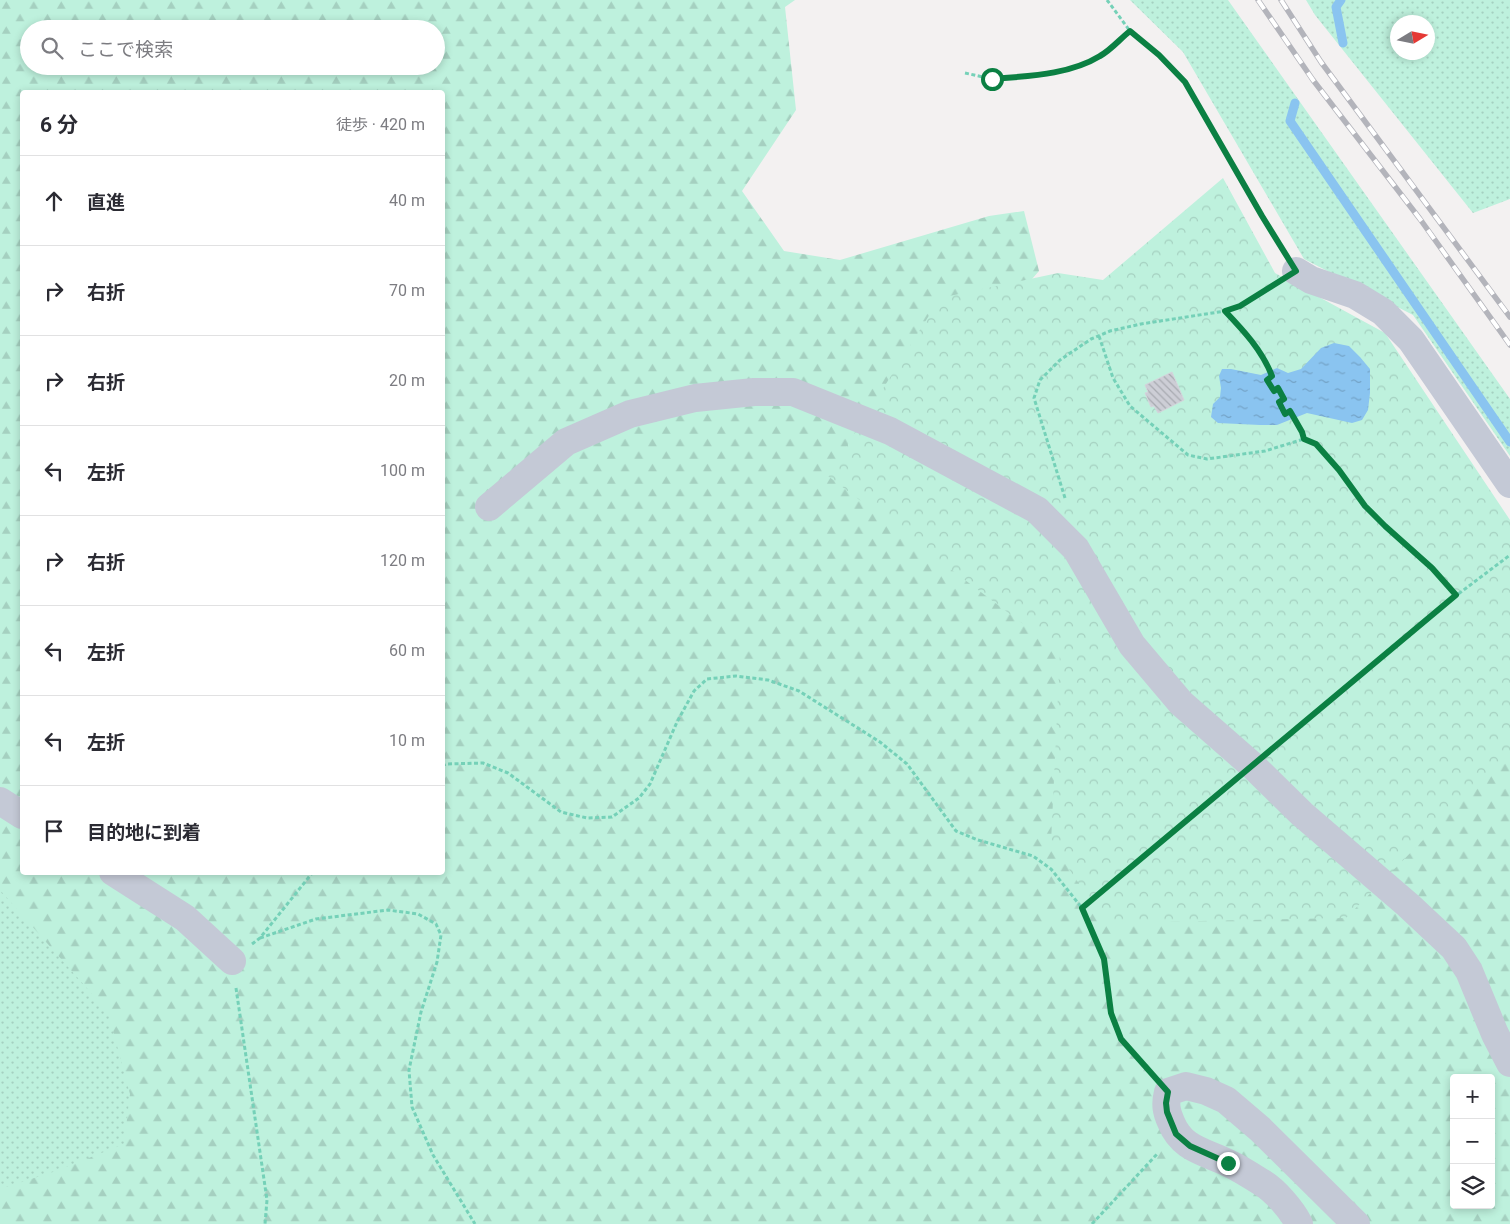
<!DOCTYPE html>
<html lang="ja">
<meta charset="utf-8">
<style>
body{margin:0;font-family:Roboto,"Noto Sans JP",sans-serif;background:#f2f2f3;color:#2b2b33}
.controls{position:absolute;right:15px;bottom:15px;display:grid;overflow:hidden;border-radius:5px;box-shadow:0 2px 8px #0003}
.controls button{width:45px;height:45px;display:grid;place-items:center;padding:0;border:0;border-bottom:1px solid #e1e1e2;background:#fff;color:#2b2b33;font:25px sans-serif}
.compass{position:absolute;left:1390px;top:15px;width:45px;height:45px;border-radius:50%;background:#fff;box-shadow:0 2px 8px #0003;rotate:80deg}
.stop{position:absolute;width:15px;height:15px;margin:-11px;border:4px solid #0b8043;border-radius:50%;background:#fff}
.stop.end{background:#0b8043;border-color:#fff;box-shadow:0 1px 5px #0008}
.list{margin:0;padding:0;list-style:none}
h2{display:flex;justify-content:space-between;align-items:center;height:65px;margin:0;padding:0 20px;font-size:21px}
h2 small{font-size:16px;font-weight:400;color:#7c7c81}
.list li{display:grid;grid-template-columns:32px 1fr auto;gap:15px;align-items:center;box-sizing:border-box;height:90px;padding:0 20px;border-top:1px solid #e1e1e2}
.list b{display:block;font-size:19px;white-space:nowrap}
.list em{font-size:16px;font-style:normal;color:#7c7c81}
.icon{flex:none;width:28px;height:28px;fill:none;stroke:currentColor;stroke-width:2;stroke-linecap:round;stroke-linejoin:round}
.map{position:relative;flex:none;width:1510px;height:1224px;overflow:hidden}
.search{position:absolute;background:#fff;box-shadow:0 2px 8px #0003;left:20px;top:20px;width:425px;height:55px;display:flex;align-items:center;gap:12px;box-sizing:border-box;padding:0 18px;border-radius:28px;color:#7c7c81;font-size:19px}
.panel{position:absolute;background:#fff;box-shadow:0 2px 8px #0003;left:20px;top:90px;width:425px;height:785px;border-radius:5px}
.map>svg:first-child{display:block}
.grass{fill:url(#grass-dots);fill-rule:evenodd}
.forest{fill:url(#forest-firs);fill-rule:evenodd}
.park{fill:url(#park-crowns)}
.water{fill:url(#water-ripples)}
.lines{fill:none;stroke-linecap:round;stroke-linejoin:round}
.stream{stroke:#8ac4f0;stroke-width:9}
.building{fill:url(#building-back-hatch);stroke:#d4d5dc}
.path{stroke:#75d1b8;stroke-width:3;stroke-dasharray:4 2.5;stroke-linecap:butt}
.minor{stroke:#c4c9d6;stroke-width:28}
.rail-casing{stroke:#b3b4bb;stroke-width:5.5}
.rail{stroke:#fff;stroke-width:4;stroke-dasharray:11;stroke-linecap:butt}
.route{stroke:#0b8043;stroke-width:6}
</style>
<div class="map">
<svg width="1510" height="1224" viewBox="0 0 1510 1224">
<defs>
<pattern id="grass-dots" width="8" height="8" patternUnits="userSpaceOnUse" patternTransform="scale(1.25)"><rect width="8" height="8" fill="#bef1dd"/><path d="M2 2h.1M6 6h.1" fill="none" stroke="#a5d0c0" stroke-width="1.8" stroke-linecap="round"/></pattern>
<pattern id="forest-firs" width="22" height="20" patternUnits="userSpaceOnUse" patternTransform="scale(1.25)"><rect width="22" height="20" fill="#bef1dd"/><path d="M5 1l3.5 6h-7zM16 11l3.5 6h-7z" fill="#a5d0c0"/></pattern>
<pattern id="park-crowns" width="20" height="18" patternUnits="userSpaceOnUse" patternTransform="scale(1.25)"><rect width="20" height="18" fill="#bef1dd"/><path d="M2 6a3 3 0 1 1 6 0M12 15a3 3 0 1 1 6 0" fill="none" stroke="#a5d0c0"/></pattern>
<pattern id="water-ripples" width="26" height="14" patternUnits="userSpaceOnUse" patternTransform="scale(1.25)"><rect width="26" height="14" fill="#8ac4f0"/><path d="M2 4q2-2 4 0t4 0M15 11q2-2 4 0t4 0" fill="none" stroke="#73a2c6"/></pattern>
<pattern id="building-back-hatch" width="6" height="6" patternUnits="userSpaceOnUse" patternTransform="scale(1.25)"><rect width="6" height="6" fill="#cdced6"/><path d="M-1 5l2 2M0 0l6 6M5-1l2 2" fill="none" stroke="#a8aab1"/></pattern>
</defs>
<rect width="100%" height="100%" fill="#f3f1f1"/>
<path class="grass" d="M1130 0H1228L1510 399V456L1413 315 1304 259 1183 52Z
M1306 0H1510V199L1473 213 1315 15ZM1428 22V52H1398V22Z
M0 812 22 872 244 1121 0 1224Z"/>
<path class="forest" d="M0 0H795L785 7 796 110 742 191 784 251 840 260 989 216 1024 211 1039 271 1000 316 1510 698V1224H0V1189L56 1171 124 1144 130 1094 108 1012 0 890ZM29 29H436V66H29ZM22 92H442V872H22ZM1454 1078H1491V1205H1454Z"/>
<path class="park" d="M1223 178 1275 273 1385 333 1510 520V752L1346 918 1106 923 1051 843 1060 652 828 476 940 298 1058 273 1103 280Z"/>
<path class="water" d="M1334 343 1349 346 1360 357 1370 369V393L1368 410 1362 420 1352 423 1307 413 1277 425H1260L1218 423 1211 417 1213 404 1220 397 1221 388 1219 376 1222 369H1231L1261 375 1277 368 1288 373 1301 369 1321 348Z"/>
<g class="lines">
<path class="stream" d="M1341 0 1336 7 1343 43
M1295 103 1290 121 1510 442"/>
</g>
<path class="building" d="M1172 372 1184 400 1158 413 1154 406 1151 407 1145 393 1148 392 1145 385Z"/>
<g class="lines">
<path class="path" d="M1107 0 1130 31 1159 55 1185 82 1282 248
M965 73 992 79 1045 74 1076 67 1101 56 1130 31
M1225 311C1243 330 1262 350 1272 376L1267 380 1274 391 1279 388 1284 399 1279 402 1285 414 1290 411 1302 432 1304 439
M1099 336 1113 378 1130 406 1188 455 1207 459 1265 451 1304 439 1316 444 1339 470 1365 506 1385 526 1432 568 1457 595
M1065 498 1034 398 1040 380 1060 360 1091 339 1110 331 1141 324 1225 311 1240 306 1273 286
M1274 748 1457 595 1510 555
M442 766 446 764 483 763 508 773 561 812 587 818 612 817 639 798 650 784 677 722 694 691 707 679 736 676 768 680 799 691 880 742 907 764 956 831 978 840 1033 856 1051 869 1082 908 1104 959 1111 1013 1121 1039 1151 1073
M1082 908 1231 784
M260 938 316 919 388 910 418 914 436 924 441 935 437 962 421 1012 409 1070 412 1107 433 1155 475 1224
M252 944 260 938 313 872
M236 988 267 1200 265 1224
M1092 1224 1158 1153"/>
<path class="minor" d="M1296 271 1311 280 1355 295 1383 312 1411 340 1510 484
M489 507 566 442 630 414 695 398 754 392H793L890 431 1037 510 1076 549 1132 645 1181 703 1253 766 1302 814 1408 905 1454 948 1469 971 1495 1034 1510 1063
M0 801 22 815
M113 872 185 918 232 961
M1299 1224C1292 1210 1275 1190 1261 1182 1250 1175 1239 1168 1228 1163 1203 1151 1182 1149 1171 1122 1166 1111 1165 1104 1168 1092L1186 1086 1206 1091 1226 1100 1260 1129 1356 1224"/>
<g class="rail-casing">
<path id="rail" d="M1258 0 1313 80 1420 219 1510 345
M1281 0 1321 62 1510 317"/>
</g>
<use href="#rail" class="rail"/>
</g>
<g class="lines">
<path class="route" d="M992 79C1028 76 1069 75 1100 56 1111 50 1120 39 1130 31L1159 55 1185 82 1262 216 1296 271 1240 306 1225 311C1243 330 1262 350 1272 376L1267 380 1274 391 1278 388 1284 399 1279 402 1285 414 1290 411 1302 432 1304 439 1316 444 1339 470 1365 506 1385 526 1432 568 1456 595 1082 908 1104 959 1111 1013 1121 1039 1168 1092 1166 1103 1167 1112 1176 1134 1190 1146 1228 1163"/>
</g>
</svg>
<div class="controls">
<button>+</button>
<button>−</button>
<button><svg class="icon" aria-label="layers" viewBox="0 0 24 24"><path d="M12 4l9 5-9 5-9-5zM3 14l9 5 9-5"/></svg></button>
</div>
<svg class="compass" viewBox="-18 -18 36 36"><path d="M0-13l5 13h-10z" fill="#e53935"/><path d="M0 13l5-13h-10z" fill="#7c7c81"/></svg>
<div class="stop" style="left:992px;top:79px"></div>
<div class="stop end" style="left:1228px;top:1163px"></div>
<div class="search"><svg class="icon" aria-label="search" viewBox="0 0 24 24"><circle cx="10" cy="10" r="6"/><path d="M15 15l6 6"/></svg>ここで検索</div>
<section class="panel">
<h2>6 分<small>徒歩 · 420 m</small></h2>
<ul class="list">
<li><svg class="icon" aria-label="ahead" viewBox="0 0 24 24"><path d="M12 20V5M6 11l6-6 6 6"/></svg><div><b>直進</b></div><em>40 m</em></li>
<li><svg class="icon" aria-label="right" viewBox="0 0 24 24"><path d="M7 20v-9h11M14 6l5 5-5 5"/></svg><div><b>右折</b></div><em>70 m</em></li>
<li><svg class="icon" aria-label="right" viewBox="0 0 24 24"><path d="M7 20v-9h11M14 6l5 5-5 5"/></svg><div><b>右折</b></div><em>20 m</em></li>
<li><svg class="icon" aria-label="left" viewBox="0 0 24 24"><path d="M17 20v-9H6M10 6l-5 5 5 5"/></svg><div><b>左折</b></div><em>100 m</em></li>
<li><svg class="icon" aria-label="right" viewBox="0 0 24 24"><path d="M7 20v-9h11M14 6l5 5-5 5"/></svg><div><b>右折</b></div><em>120 m</em></li>
<li><svg class="icon" aria-label="left" viewBox="0 0 24 24"><path d="M17 20v-9H6M10 6l-5 5 5 5"/></svg><div><b>左折</b></div><em>60 m</em></li>
<li><svg class="icon" aria-label="left" viewBox="0 0 24 24"><path d="M17 20v-9H6M10 6l-5 5 5 5"/></svg><div><b>左折</b></div><em>10 m</em></li>
<li><svg class="icon" aria-label="arrive" viewBox="0 0 24 24"><path d="M6 21V4h12l-3 4 3 4H6"/></svg><div><b>目的地に到着</b></div></li>
</ul>
</section>
</div>
